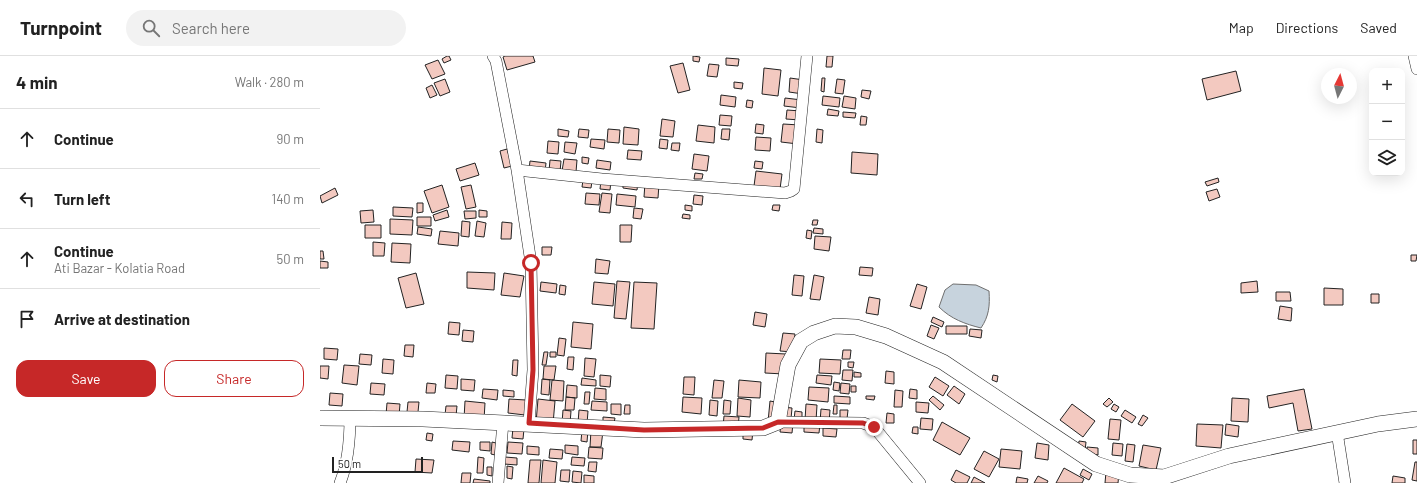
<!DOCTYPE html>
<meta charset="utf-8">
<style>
body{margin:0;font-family:Barlow,sans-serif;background:#f2f2f2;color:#222}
.controls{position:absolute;right:12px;top:12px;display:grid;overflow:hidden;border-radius:8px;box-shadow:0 4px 16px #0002}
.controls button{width:36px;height:36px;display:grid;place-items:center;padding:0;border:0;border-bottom:1px solid #e0e0e0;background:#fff;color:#222;font:20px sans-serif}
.compass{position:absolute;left:1001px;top:12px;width:36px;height:36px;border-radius:50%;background:#fff;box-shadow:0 4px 16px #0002;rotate:6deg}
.scale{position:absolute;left:12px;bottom:10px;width:91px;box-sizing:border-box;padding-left:4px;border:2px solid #222;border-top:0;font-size:11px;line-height:14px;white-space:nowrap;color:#222;-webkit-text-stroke:3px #fff;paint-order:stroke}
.stop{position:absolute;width:12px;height:12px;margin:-9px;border:3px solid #c62828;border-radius:50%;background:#fff}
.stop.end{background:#c62828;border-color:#fff;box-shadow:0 1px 4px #0008}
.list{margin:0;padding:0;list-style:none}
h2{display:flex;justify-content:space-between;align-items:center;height:52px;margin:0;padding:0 16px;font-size:17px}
h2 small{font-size:13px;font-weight:400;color:#767676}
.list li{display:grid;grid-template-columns:26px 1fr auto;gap:12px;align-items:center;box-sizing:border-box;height:60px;padding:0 16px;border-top:1px solid #e0e0e0}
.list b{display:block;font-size:15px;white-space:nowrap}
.list p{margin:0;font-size:13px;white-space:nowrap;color:#767676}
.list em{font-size:13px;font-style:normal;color:#767676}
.actions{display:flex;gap:8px;padding:12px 16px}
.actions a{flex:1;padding:9px 0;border:1px solid #c62828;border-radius:12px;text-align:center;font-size:14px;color:#c62828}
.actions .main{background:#c62828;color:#fff}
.icon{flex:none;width:22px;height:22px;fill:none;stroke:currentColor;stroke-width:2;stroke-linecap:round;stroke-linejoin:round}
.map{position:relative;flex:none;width:1097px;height:427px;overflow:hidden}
header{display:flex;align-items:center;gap:24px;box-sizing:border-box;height:56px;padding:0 20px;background:#fff;border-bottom:1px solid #e0e0e0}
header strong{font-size:19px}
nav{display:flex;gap:22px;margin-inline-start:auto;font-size:14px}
.search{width:280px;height:36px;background:#f2f2f2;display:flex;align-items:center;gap:10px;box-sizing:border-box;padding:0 14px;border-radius:22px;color:#767676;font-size:15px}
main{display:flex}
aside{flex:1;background:#fff}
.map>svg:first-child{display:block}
.water{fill:#c7d3dd;stroke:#6f6f6f}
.building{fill:#f3c9c0;stroke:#222}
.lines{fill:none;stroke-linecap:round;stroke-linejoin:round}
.street-casing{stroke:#222;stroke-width:12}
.secondary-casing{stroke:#222;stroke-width:16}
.street{stroke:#fff;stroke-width:11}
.secondary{stroke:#fff;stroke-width:15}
.route{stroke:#c62828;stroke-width:5}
</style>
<header>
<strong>Turnpoint</strong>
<div class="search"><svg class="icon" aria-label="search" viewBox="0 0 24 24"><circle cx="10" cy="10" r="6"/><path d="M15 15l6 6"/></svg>Search here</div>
<nav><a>Map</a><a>Directions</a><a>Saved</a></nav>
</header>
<main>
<aside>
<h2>4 min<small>Walk · 280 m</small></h2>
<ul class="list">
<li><svg class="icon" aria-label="ahead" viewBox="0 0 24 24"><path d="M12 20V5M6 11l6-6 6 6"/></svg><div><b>Continue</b></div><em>90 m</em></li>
<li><svg class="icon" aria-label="left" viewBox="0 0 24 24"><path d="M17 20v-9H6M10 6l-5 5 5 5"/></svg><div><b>Turn left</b></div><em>140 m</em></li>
<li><svg class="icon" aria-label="ahead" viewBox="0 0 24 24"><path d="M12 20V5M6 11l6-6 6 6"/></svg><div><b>Continue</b><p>Ati Bazar - Kolatia Road</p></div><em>50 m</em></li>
<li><svg class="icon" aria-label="arrive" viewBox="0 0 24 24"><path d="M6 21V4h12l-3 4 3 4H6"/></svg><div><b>Arrive at destination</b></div></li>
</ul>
<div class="actions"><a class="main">Save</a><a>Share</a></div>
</aside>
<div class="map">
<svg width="1097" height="427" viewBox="0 0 1097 427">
<rect width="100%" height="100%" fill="#fff"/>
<path class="water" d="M633 228 656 229 669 235C670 250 669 260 661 272 645 268 631 263 619 251L625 234Z"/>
<path class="building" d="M127 0H129L131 4 124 7 122 3Z
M185 0H213L215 6 187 14 183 1Z
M373 0 380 1 379 6 373 5Z
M507 0H513L512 11H506Z
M406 2 419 3 418 10 406 9Z
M118 4 125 18 112 23 105 9Z
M363 7 370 34 358 37 350 10Z
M389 8 399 9 397 21 387 20Z
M444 12 461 14 458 40 442 38Z
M916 15 921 35 887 44 882 23Z
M470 22 484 24 483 38 469 36Z
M502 22H505L504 36 501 35Z
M125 23 130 36 120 40 114 27Z
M517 23 525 24 523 38 515 37Z
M414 26 423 27 422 33 414 32Z
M112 29 117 39 110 42 106 32Z
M542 34 551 35 549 43 541 41Z
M401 39 416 41 415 51 400 49Z
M503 40 520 42 519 51 502 49Z
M524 40 536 42 535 53 522 51Z
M465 42 482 44 481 52 464 50Z
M427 44 433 45 432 52 426 51Z
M508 53 519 55 518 60 507 59Z
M467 54 481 55 480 64 466 63Z
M523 56 536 57 535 62 523 61Z
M400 59 412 60 411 70 399 69Z
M541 60 547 61 546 69H540Z
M342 63 355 65 353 81 340 80Z
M436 68 444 69 443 78 435 77Z
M463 68 480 69 478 88 461 86Z
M378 69 395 71 394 87 376 85Z
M304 71 319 73 318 89 303 88Z
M238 73 249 75 248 81 238 80Z
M259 73 269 74 268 82 258 81Z
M288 73 300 74 299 87 287 86Z
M402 73H410L409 84 401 83Z
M497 73 503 74 502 87 496 86Z
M436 81 451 82 450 95 435 94Z
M271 83 285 84 284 93 270 91Z
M340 83 348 84 347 93 339 92Z
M228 85 239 86 238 98 227 97Z
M245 86 257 87 255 98 244 96Z
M352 87H360L359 95 351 94Z
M187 93 192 110 184 112 180 95Z
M308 94 322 95 321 104 307 103Z
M532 96 558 98 557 119 531 117Z
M374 98 389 100 387 115 372 113Z
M262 101 269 102 268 108 262 107Z
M244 103 257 104 256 116 242 115Z
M230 104 241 105 240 116 229 115Z
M277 104 291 106 290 114 276 112Z
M210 105 226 107 225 116 209 114Z
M435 105 443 106 442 113 434 112Z
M155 107 159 119 140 125 136 113Z
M436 115 462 118 460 133 434 130Z
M375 117 383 118 382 123H374Z
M898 122 899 126 887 130 885 126Z
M263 124 272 125 271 132 262 131Z
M281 124 291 125 290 134 280 133Z
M303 125 318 126 317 134 303 132Z
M325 127 339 128 338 142 324 141Z
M122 129 129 151 112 157 104 135Z
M151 129 156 151 146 153 141 131Z
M15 132 18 139 2 147 0 140Z
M897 133 900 141 889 145 886 136Z
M266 137 280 138 279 149 265 148Z
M282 137 292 138 290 157 279 156Z
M297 138 316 140 315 151 296 149Z
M374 139 383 140 382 149 373 148Z
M97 147H103V156L97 157Z
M365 149 372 150V155L365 154Z
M453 149H460L459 155 452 154Z
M73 151 93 152 92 161 73 160Z
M314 152 323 153 321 163 313 162Z
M53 154 54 166 41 167 40 155Z
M127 154 129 161 115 165 113 159Z
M159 154 167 155V161H159Z
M144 155H156V162L145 163Z
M363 158 370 159V163L362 162Z
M97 161H111V170H97Z
M70 163 93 164 92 179 70 178Z
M493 164H498L497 169H492Z
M142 165 150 166 149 181 141 180Z
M157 165 166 167 164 181 155 180Z
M182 166 192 167 191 183H181Z
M45 169H61V182H45Z
M300 169H312L311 186H300Z
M98 171 112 173 111 180 97 178Z
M494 172 503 173V178L493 177Z
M487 174 492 175 491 183 486 182Z
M120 175 139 177 138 190 118 188Z
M495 180 511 181 509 195 494 193Z
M53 186 65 187 64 200H53Z
M72 187 91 188 90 207 71 206Z
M222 191H232L231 199H222Z
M0 195H3L4 203H0Z
M1091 199H1097L1096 205H1091Z
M276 203 290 205 288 218 275 217Z
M0 205 8 206V212H0Z
M540 211 553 212 552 220 539 219Z
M147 216 175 217 174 234 147 232Z
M96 217 104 248 86 252 78 222Z
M184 217 204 220 200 241 181 239Z
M474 219 484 220 482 240 472 239Z
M494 219 504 221 500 244 490 243Z
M297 225 310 226 306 263 294 262Z
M937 225 938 236 921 237V227Z
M221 226 237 228 236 237 220 235Z
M274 226 295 228 293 250 272 248Z
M314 226 337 227 334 273 311 272Z
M597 228 607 231 601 253 590 250Z
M240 229 246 230 245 239 239 238Z
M1004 232 1023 233V249H1004Z
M956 236H970L971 245H956Z
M1051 238H1059V247H1051Z
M549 241 560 243 558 259 546 257Z
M960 250 972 252 971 265 958 263Z
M435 256 447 258 445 271 433 269Z
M613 261 624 266 622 271 611 266Z
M129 266 140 267 139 279 128 278Z
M253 266 273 268 271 293 251 291Z
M611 269 619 272 614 283 607 280Z
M626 270H647V278H626Z
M650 273 662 274 661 282 649 280Z
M143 274 154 275 153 286 142 285Z
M463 277 475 278 473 296 460 295Z
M239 282 246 283 244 300 237 299Z
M85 289H94L93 301 84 300Z
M4 292 18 293 17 304 4 303Z
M523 294H531L530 303H522Z
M224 296H228L226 309H222Z
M230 296H236V301H230Z
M446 297 466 298 464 318 445 317Z
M40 298 52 299 51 309 39 308Z
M248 301H254L253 314 247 313Z
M265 302 276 303 274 321 264 320Z
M63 303 74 304 73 318 62 317Z
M500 303 521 304 520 318 499 317Z
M193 304H198L197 320 192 319Z
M528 306H534L533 312 528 311Z
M24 309 39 310 37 329 22 327Z
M0 310H9L8 323 0 322Z
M224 310H236L234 324 223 323Z
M523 314H533L532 325 522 324Z
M566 315 574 316V328L565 327Z
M534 316 541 317V321H534Z
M126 319 138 320 137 333 125 332Z
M280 319 291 320 290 331 280 330Z
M497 319 512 320 511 329 496 327Z
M673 319 678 320 677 326 672 324Z
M364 321H375L374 339 363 338Z
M615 321 629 330 623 340 609 331Z
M262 322 276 324V330L261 329Z
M141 323 155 324 154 335 141 334Z
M222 323 230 324 229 339 221 338Z
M232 324 244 325 243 345 230 344Z
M394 324 404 325 402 342H392Z
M419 324 441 326 440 342 418 341Z
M514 326 520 327 519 335 513 334Z
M51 327 65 328 64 339 50 338Z
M107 327 116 328 115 337H106Z
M521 327 530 328 529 338 520 337Z
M247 329 257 330V342L246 341Z
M531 330H536V336H531Z
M634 330 645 338 639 348 627 339Z
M489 331 509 332 508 346 488 344Z
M275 332 286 333V344L274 343Z
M163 333 178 334 177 344 162 342Z
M590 333 597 334V343L589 342Z
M984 333 992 373 978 375 973 347 949 352 947 340Z
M183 334 194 335V341L183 340Z
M575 334 583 335 582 351H574Z
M265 336H270L269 348H264Z
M10 337 23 338 22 350 9 349Z
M514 340 530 341V348L514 347Z
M546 340H555L554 344 546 343Z
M613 340 624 349 620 354 609 344Z
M246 341 255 342 254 354H245Z
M363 341 382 342 381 358 362 356Z
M418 342 431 344 430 361 417 360Z
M789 342 793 346 787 351 783 348Z
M912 342 929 343 928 366 911 365Z
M189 343 206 344 205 359 188 357Z
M218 343 235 345 233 368 216 367Z
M390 344 398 345 397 360 389 359Z
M404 344 411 345 410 358H403Z
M145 345 165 347 164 364 144 363Z
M272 345 287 346V355L271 354Z
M450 345 455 346 454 367 448 366Z
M88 346H99L98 356H87Z
M596 346 609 347 608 357 596 356Z
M67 347 80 348 79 360 66 359Z
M291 348H301V359L291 358Z
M486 348 497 349 496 365 485 364Z
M752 348 775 365 763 381 740 364Z
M794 348 799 351 796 356 791 353Z
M305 349H310V358H304Z
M514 349H517V358H513Z
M126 350H137L136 360 125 359Z
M463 351 472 352 471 363H462Z
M501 353 510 354 509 367 500 366Z
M243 354 251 355 250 368 242 367Z
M259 354 268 355 267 368 258 367Z
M520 354H528L527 363H520Z
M805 354 816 361 812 367 801 360Z
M475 355 482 356V365L474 364Z
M567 357 574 358V367H566Z
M823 359 828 362 822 370 818 368Z
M404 360 419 361 418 372 403 371Z
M283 361 295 362 294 367 283 366Z
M601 362 613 363 612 374 600 373Z
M790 363 801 364 799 384 788 383Z
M622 366 650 382 640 399 613 384Z
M461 367H473L472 377 460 376Z
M484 367 500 368 499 377 484 376Z
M877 368 903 369 901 392 876 390Z
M906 368 919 370 918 381 905 379Z
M593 371H598V378L592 377Z
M193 372 204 373 203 383 192 382Z
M503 372 517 373 516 381 503 380Z
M423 373 433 374 432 384 423 383Z
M262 374H268L267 386 261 385Z
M271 374 283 375 281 391H270Z
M107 377 113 378 112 385 106 384Z
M1093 384H1097V398H1093Z
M133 385 150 386 149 396 132 394Z
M759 385 766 386 765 395 758 394Z
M160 386H170V395L160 394Z
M172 386 176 387 175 399 171 398Z
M188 386 203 387 202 398 187 397Z
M717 387 729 389 728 404 715 402Z
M793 387 803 388 802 400 792 399Z
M807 388 815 389 813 406 805 405Z
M245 389 258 390V399L245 397Z
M823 389 841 392 836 414 819 410Z
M207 390 219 391V399L207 398Z
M269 391 283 392 282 403 268 402Z
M767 391 778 392V399L767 397Z
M230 393 243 394 242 403 229 402Z
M681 393 702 395 700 413 679 411Z
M664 395 679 403 669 421 654 413Z
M158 401 164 402 163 417H157Z
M185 401 197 402V409L184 408Z
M252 401 265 402 264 410 251 409Z
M96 403 114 404 112 417 95 416Z
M210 404H221L219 427H208Z
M223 404 237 406 235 427H221Z
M269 406H277L276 416 268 415Z
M1095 406H1097V425L1092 424Z
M187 410 193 411 192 423 187 422Z
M167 411H172V420L167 419Z
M744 412 764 423 762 427H736Z
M763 413 772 418 769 424 760 419Z
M241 414H250L249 426 240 425Z
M636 414 650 421 647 427H636L631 424Z
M253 415 262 416 261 427 252 426Z
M786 416 799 417 798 427H785Z
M142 417H151L150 427H141Z
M264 419 274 420V427H264Z
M718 420 728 425 727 427H714Z
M1073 420 1085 422V427H1072Z
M654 421 665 427H651Z
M697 421 708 423 707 427H696Z
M154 423 170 425V427H153Z"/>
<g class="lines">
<g class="street-casing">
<path id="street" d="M173 0 176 5 197 114 211 207 213 314 209 367
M1094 0 1097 13
M197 114 282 123 465 137 471 135 474 133 487 0
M458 366 543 367 554 371 600 427
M1017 376 1025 427
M20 427C28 407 30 383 30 361
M178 427 183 366"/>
</g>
<g class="secondary-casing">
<path id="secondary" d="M0 362 103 363 324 374 443 372 458 366 468 309 481 285 494 277 515 270 536 271 566 280 623 306 776 408 810 419 844 421 909 400 1058 368 1097 363"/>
</g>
<use href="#street" class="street"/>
<use href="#secondary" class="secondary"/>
</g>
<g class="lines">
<path class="route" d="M211 207 213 314 209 367 324 374 443 372 458 366 543 367 554 371"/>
</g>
</svg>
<div class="controls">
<button>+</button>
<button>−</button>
<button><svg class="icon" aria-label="layers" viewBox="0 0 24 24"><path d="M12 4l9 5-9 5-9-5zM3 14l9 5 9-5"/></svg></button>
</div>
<svg class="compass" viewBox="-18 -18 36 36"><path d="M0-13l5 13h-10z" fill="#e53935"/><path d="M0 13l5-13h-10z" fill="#767676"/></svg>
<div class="scale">50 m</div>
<div class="stop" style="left:211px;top:207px"></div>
<div class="stop end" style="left:554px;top:371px"></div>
</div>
</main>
